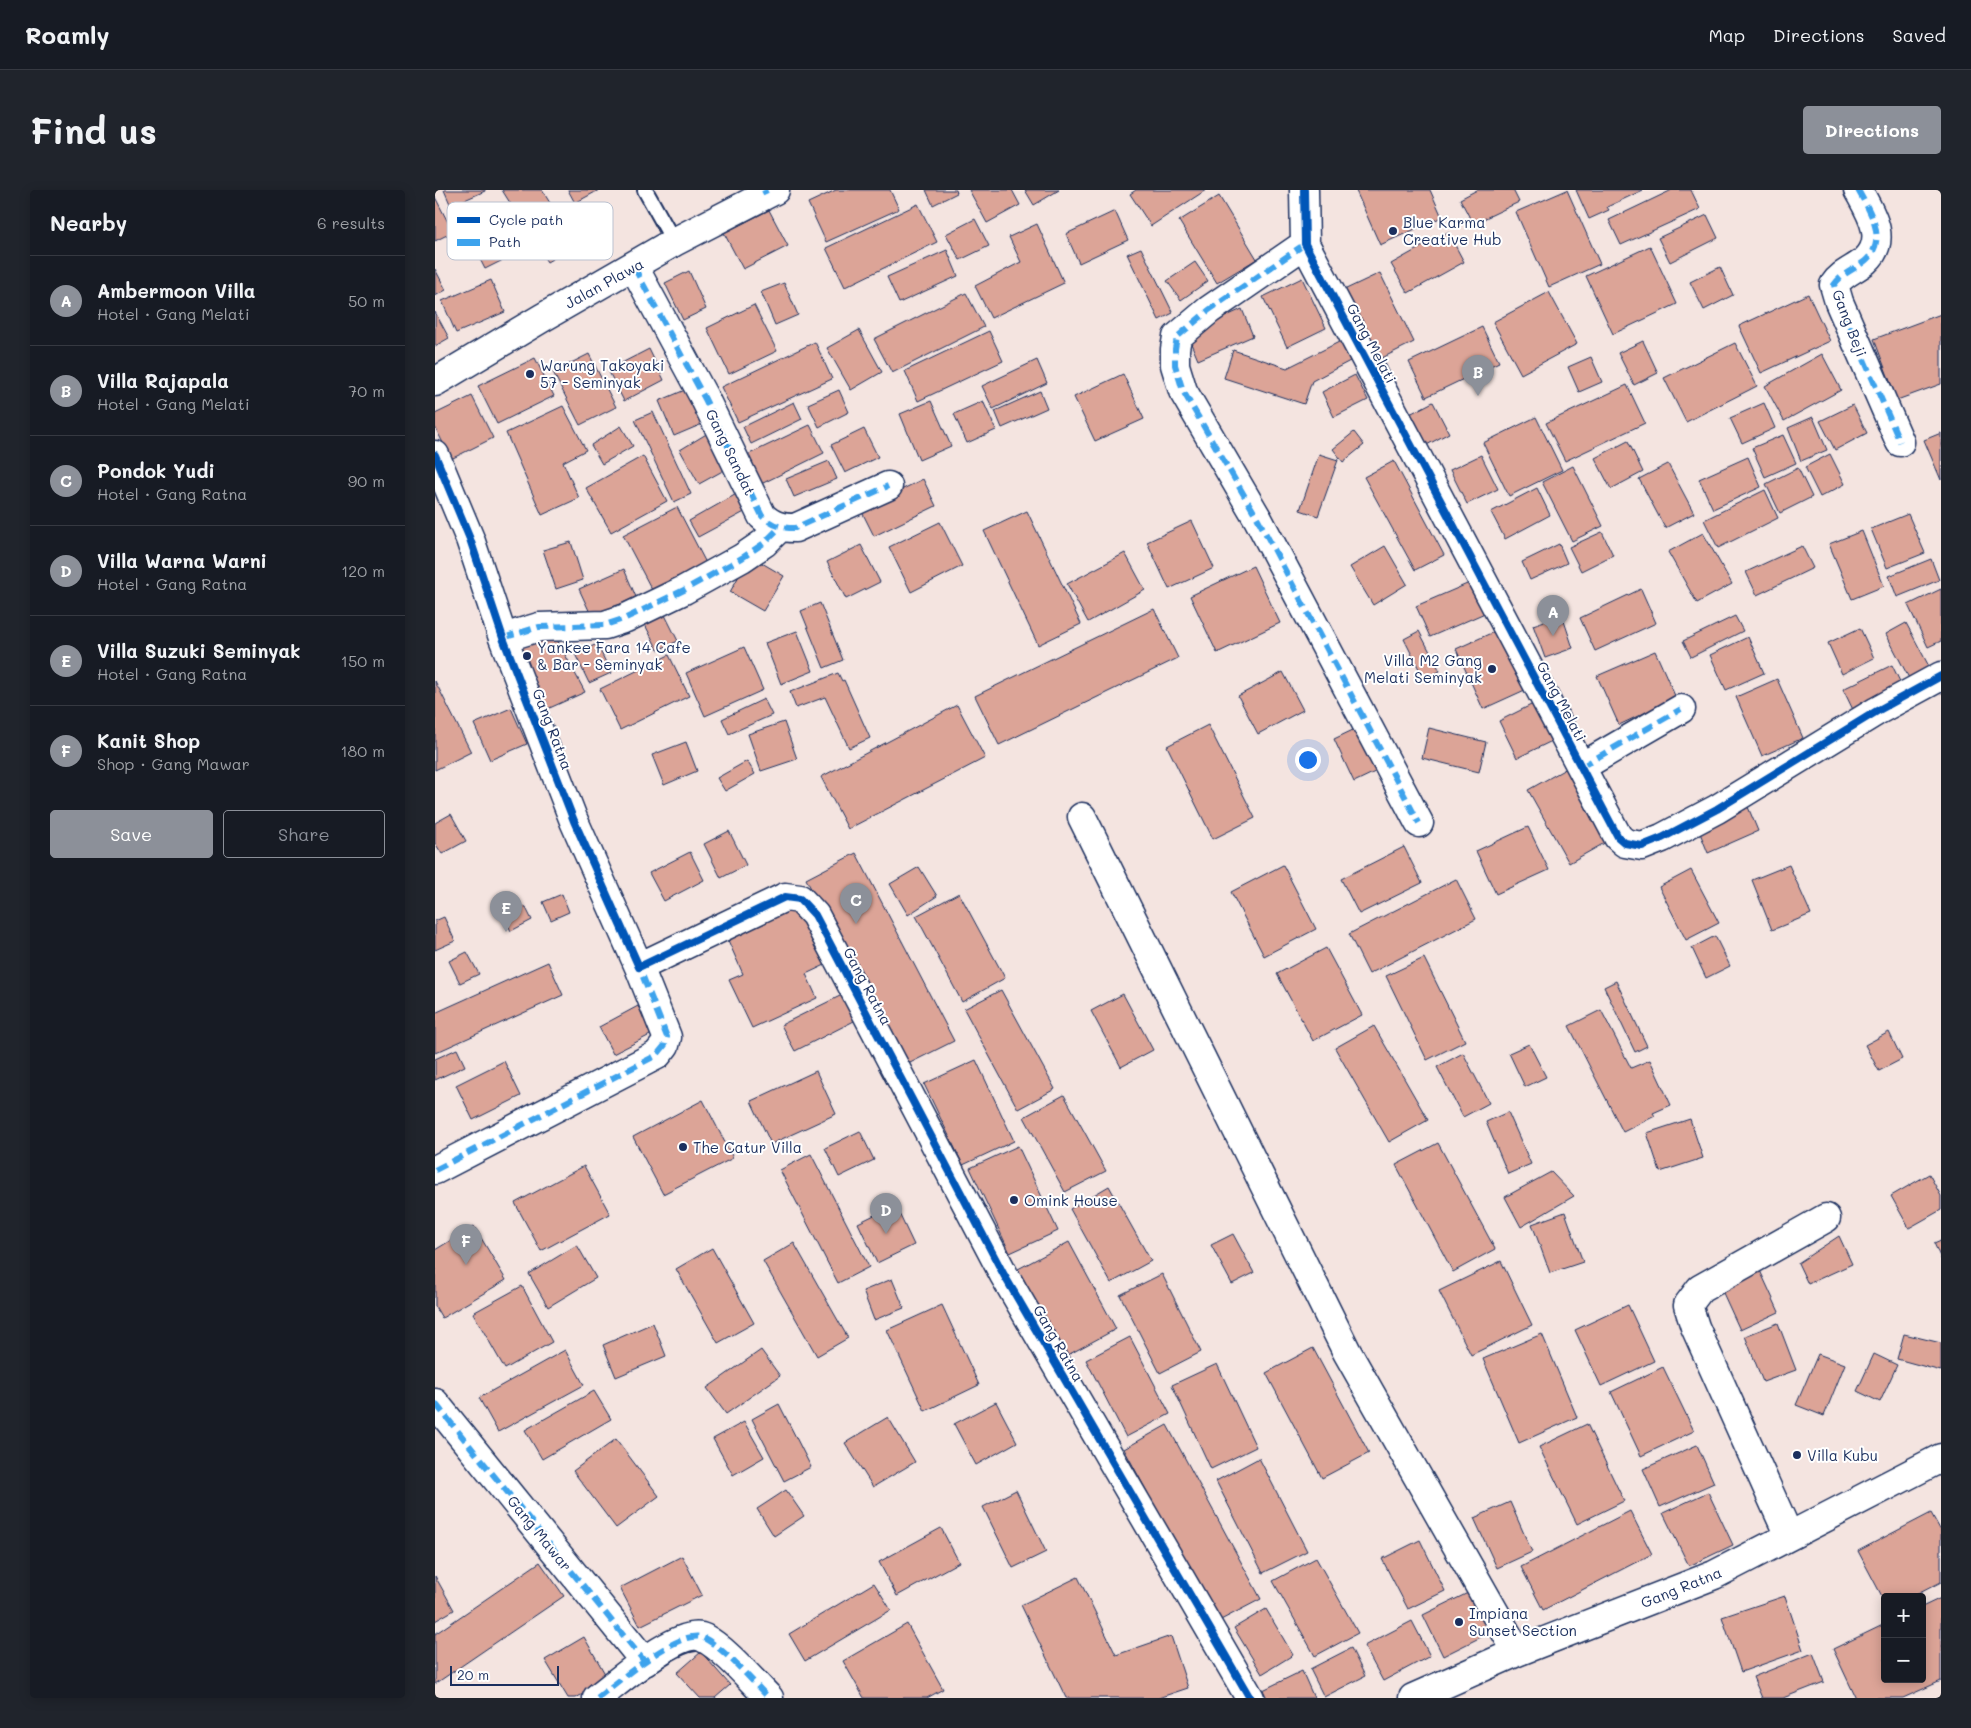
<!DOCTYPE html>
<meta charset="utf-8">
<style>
body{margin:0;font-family:Mali,sans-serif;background:#20242c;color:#f1f3f6}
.controls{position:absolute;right:15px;bottom:15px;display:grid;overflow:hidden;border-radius:5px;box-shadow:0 2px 12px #0003}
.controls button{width:45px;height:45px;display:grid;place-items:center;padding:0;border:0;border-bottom:1px solid #363941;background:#171b24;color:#f1f3f6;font:25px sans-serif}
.scale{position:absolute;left:15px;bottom:12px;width:109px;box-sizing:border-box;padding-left:5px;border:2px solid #1b2f5e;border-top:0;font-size:14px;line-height:18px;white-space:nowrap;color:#1b2f5e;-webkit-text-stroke:4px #fff;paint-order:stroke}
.you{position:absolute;left:872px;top:569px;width:18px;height:18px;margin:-12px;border:4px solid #fff;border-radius:50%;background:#1a73e8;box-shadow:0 0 0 8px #1a73e833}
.badge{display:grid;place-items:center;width:32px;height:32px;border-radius:50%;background:#8c9099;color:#fff;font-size:16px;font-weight:700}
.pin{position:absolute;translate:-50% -41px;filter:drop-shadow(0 1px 2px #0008)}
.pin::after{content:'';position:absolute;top:26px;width:18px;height:15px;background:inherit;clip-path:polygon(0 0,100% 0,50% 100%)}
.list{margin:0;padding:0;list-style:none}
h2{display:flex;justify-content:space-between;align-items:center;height:65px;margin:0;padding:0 20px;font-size:21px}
h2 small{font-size:16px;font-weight:400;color:#9ea1a6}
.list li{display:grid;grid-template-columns:32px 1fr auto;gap:15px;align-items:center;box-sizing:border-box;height:90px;padding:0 20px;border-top:1px solid #363941}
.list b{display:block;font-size:19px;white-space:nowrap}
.list p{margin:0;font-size:16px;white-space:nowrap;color:#9ea1a6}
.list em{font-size:16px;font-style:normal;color:#9ea1a6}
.actions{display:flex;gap:10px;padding:15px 20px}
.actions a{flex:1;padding:11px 0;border:1px solid #8c9099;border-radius:5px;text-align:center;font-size:18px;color:#8c9099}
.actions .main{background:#8c9099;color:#fff}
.map{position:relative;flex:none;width:1506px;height:1508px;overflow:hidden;border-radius:5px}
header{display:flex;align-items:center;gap:30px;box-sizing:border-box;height:70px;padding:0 25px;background:#171b24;border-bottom:1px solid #363941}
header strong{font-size:24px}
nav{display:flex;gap:28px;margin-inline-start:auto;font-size:18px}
.intro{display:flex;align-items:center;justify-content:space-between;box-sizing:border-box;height:120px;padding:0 30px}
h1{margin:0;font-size:35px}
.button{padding:12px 22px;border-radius:5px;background:#8c9099;color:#fff;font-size:18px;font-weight:700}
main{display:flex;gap:30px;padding:0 30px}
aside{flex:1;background:#171b24;border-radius:5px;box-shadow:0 2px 12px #0003}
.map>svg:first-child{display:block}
.building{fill:#dca497;stroke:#1b2f5e}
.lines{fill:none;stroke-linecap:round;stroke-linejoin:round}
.lane-casing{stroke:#1b2f5e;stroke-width:18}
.street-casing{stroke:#1b2f5e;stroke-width:31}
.lane{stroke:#fff;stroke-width:14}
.street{stroke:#fff;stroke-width:28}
.quiet{stroke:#3da3ed;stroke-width:6;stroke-dasharray:12 6;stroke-linecap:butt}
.cycleway-casing{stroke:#fff;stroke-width:11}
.cycleway{stroke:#0057b8;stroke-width:8}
.poi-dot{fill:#1b2f5e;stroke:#fff;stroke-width:2}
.labels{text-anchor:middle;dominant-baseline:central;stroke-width:4;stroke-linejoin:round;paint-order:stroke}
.poi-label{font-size:15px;fill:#1b2f5e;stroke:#fff;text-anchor:start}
.street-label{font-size:15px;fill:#1b2f5e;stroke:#fff}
.key{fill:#fff;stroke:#bbc1cf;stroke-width:1}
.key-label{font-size:14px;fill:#1b2f5e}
</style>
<header>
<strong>Roamly</strong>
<nav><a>Map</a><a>Directions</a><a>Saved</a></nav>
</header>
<div class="intro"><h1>Find us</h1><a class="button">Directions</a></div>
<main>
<aside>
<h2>Nearby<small>6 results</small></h2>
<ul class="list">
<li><span class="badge">A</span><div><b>Ambermoon Villa</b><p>Hotel · Gang Melati</p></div><em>50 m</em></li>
<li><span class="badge">B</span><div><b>Villa Rajapala</b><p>Hotel · Gang Melati</p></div><em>70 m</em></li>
<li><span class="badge">C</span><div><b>Pondok Yudi</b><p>Hotel · Gang Ratna</p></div><em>90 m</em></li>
<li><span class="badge">D</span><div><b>Villa Warna Warni</b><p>Hotel · Gang Ratna</p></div><em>120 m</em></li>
<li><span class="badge">E</span><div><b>Villa Suzuki Seminyak</b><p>Hotel · Gang Ratna</p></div><em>150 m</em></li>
<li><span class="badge">F</span><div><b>Kanit Shop</b><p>Shop · Gang Mawar</p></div><em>180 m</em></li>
</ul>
<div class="actions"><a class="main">Save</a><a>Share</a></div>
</aside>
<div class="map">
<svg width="1506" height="1508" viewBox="0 0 1506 1508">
<rect width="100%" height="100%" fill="#f4e4e0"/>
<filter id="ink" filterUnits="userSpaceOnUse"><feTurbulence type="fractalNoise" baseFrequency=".02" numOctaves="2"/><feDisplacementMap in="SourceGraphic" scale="10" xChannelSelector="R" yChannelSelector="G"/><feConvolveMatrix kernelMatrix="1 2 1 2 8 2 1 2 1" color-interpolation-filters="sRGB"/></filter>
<g filter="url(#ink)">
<path class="building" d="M9 0H50V1L16 16Z
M67 0H107L141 55 112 72Z
M133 0H164L140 13Z
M401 0H455L464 19 391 52 373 13Z
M491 0H521L522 3 498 15Z
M534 0H577L585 15 552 33Z
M590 0H624L599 15Z
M701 0H771L716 36 695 4Z
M922 0H995L1007 27 945 55 921 1Z
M1042 0H1078L1084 12 1038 34 1025 9Z
M1132 0 1165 74 1114 97 1081 22Z
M1141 0H1208L1172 17 1174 20 1154 29Z
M1237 0H1256L1265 19 1186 55 1174 30Z
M784 6 822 69 782 93 744 31Z
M0 7 18 42 0 51Z
M483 14 502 52 410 97 391 58Z
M55 15 80 64 50 79 25 30Z
M334 20 353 56 308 79 289 43Z
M680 21 693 50 644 73 631 44Z
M1272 25 1283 48 1235 72 1223 48Z
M540 29 554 56 525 70 511 44Z
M602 34 629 93 556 128 540 96 586 72 574 47Z
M1013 42 1029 72 973 103 956 74Z
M1215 56 1242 114 1178 144 1151 86Z
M706 58 738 123 724 130 692 64Z
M512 60 523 86 464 113 452 87Z
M760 72 773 91 746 110 732 91Z
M1285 77 1298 105 1269 120 1255 92Z
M0 79 11 100 0 106Z
M254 81 271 119 248 130 230 93Z
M945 83 979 152 943 170 909 100Z
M867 88 891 138 852 157 828 107Z
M56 90 70 122 21 143 7 111Z
M349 93 363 125 340 135 326 102Z
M1114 102 1142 154 1086 184 1058 132Z
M531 103 549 137 457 183 439 149Z
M1373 104 1395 151 1326 183 1304 136Z
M319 115 342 161 294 184 272 138Z
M807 119 818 146 763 170 752 144Z
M0 122 14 148 0 156Z
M1506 124V194L1462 210 1439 149Z
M1047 137 1064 172 991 207 974 172Z
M424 140 447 182 416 200 392 158Z
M554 141 568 171 483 211 470 181Z
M906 151 915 171 877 191 869 214 789 188 798 160 852 178Z
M1208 151 1223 183 1199 195 1183 163Z
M380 152 397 189 303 232 286 197Z
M1300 153 1322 196 1251 232 1229 188Z
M214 159 229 190 189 211 173 180Z
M154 164 181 217 145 235 118 182Z
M1387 164 1406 200 1349 231 1330 196Z
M1156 167 1167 192 1144 202 1133 177Z
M100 168 119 206 62 234 43 196Z
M602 170 612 193 558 219 547 196Z
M688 184 709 229 660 251 639 207Z
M920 185 933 210 899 227 887 202Z
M1192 195 1210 233 1130 271 1111 233Z
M257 197 272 232 239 246 224 211Z
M404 200 414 222 384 237 373 214Z
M605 201 612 218 567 238 560 221Z
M37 206 58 248 16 269 0 237V224Z
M496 211 516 256 484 270 465 224Z
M548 211 561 240 532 253 519 224Z
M359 212 367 229 316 254 308 237Z
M998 212 1014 243 988 257 971 226Z
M1329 213 1340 238 1307 253 1295 228Z
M1418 215 1432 243 1400 260 1385 231Z
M128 216 151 260 128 272 144 308 107 325 71 243Z
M218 222 256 304 239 312 200 230Z
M1101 227 1127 280 1074 306 1048 253Z
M1378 227 1392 260 1366 271 1353 238Z
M375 235 389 263 322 296 308 267Z
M186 236 198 256 167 274 156 255Z
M429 239 443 267 410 283 396 255Z
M919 242 929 255 908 272 898 259Z
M273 243 293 278 264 294 245 260Z
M1506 243V290L1489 250Z
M1348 245 1361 273 1330 287 1317 258Z
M1193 251 1208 282 1176 299 1160 268Z
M884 264 903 270 883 326 865 320Z
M1395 264 1410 294 1385 307 1370 277Z
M1046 265 1063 299 1032 314 1015 280Z
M208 266 232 311 176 342 151 298Z
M1313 267 1326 297 1278 319 1264 289Z
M394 271 402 289 359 307 351 289Z
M959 271 1009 365 980 380 929 287Z
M1233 274 1259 323 1230 338 1204 289Z
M1138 276 1168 336 1137 351 1107 292Z
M1363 278 1377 307 1345 323 1331 294Z
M488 289 501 316 439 346 426 320Z
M1102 298 1115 325 1070 349 1056 322Z
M1330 300 1343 328 1283 358 1269 330Z
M305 302 315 319 263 347 254 331Z
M242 317 271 373 217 400 188 345Z
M592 321 646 434 603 455 549 341Z
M1473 324 1490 363 1452 378 1436 339Z
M757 331 779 378 734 399 712 352Z
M505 332 527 376 476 402 454 357Z
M1427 341 1449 396 1417 409 1394 354Z
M1167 342 1178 365 1146 381 1134 357Z
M1268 343 1297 394 1262 413 1233 362Z
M136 352 148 390 121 399 108 360Z
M1124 354 1132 373 1095 390 1087 372Z
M426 355 445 392 411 409 392 372Z
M950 356 972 394 938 415 915 377Z
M1367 356 1378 378 1322 405 1311 382Z
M690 363 710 400 653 432 632 394Z
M315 366 349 386 328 421 295 402Z
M1496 369 1504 390 1462 407 1454 386Z
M818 376 845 433 782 463 755 406Z
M189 379 201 407 157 427 144 399Z
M1046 388 1059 419 995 447 981 416Z
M1206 399 1221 433 1160 461 1145 428Z
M1506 399V451L1493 457 1473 415Z
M385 413 408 470 389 478 366 421Z
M227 419 243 451 223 460 207 429Z
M719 419 743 468 564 555 540 506Z
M1127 425 1138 458 1110 468 1098 435Z
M1300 426 1308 441 1256 467 1248 451Z
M1471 433 1497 482 1476 492 1451 444Z
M1425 438 1439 468 1407 484 1393 453Z
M1065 439 1092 499 1048 519 1021 459Z
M362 441 378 481 346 494 330 453Z
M984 441 1005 481 989 489 969 449Z
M118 442 150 502 108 521 79 456Z
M1313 447 1329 483 1291 500 1275 465Z
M162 454 176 483 154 493 140 464Z
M309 457 328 500 270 526 251 483Z
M1220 461 1241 508 1184 535 1162 486Z
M234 465 254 506 185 540 165 499Z
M1457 475 1471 504 1422 528 1408 499Z
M848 482 868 520 823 544 803 506Z
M403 483 407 491 409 490 435 548 414 558 390 507 361 518 355 502Z
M1342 489 1368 548 1327 566 1301 507Z
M0 491 36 562 0 580Z
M329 509 337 525 294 544 287 529Z
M1102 512 1121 549 1082 568 1064 531Z
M522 515 550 568 413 639 386 587Z
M76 518 92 554 55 570 39 534Z
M349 532 362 569 326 581 313 544Z
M773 535 820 628 778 649 732 556Z
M922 538 942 581 919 592 899 549Z
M994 538 1051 552 1044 582 987 568Z
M251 552 262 581 229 595 217 565Z
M312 571 320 584 290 601 282 588Z
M1141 573 1182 646 1134 673 1093 600Z
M1313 617 1323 641 1273 663 1263 638Z
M16 624 31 651 7 664 0 653V633Z
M1093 637 1114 680 1061 704 1041 661Z
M294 641 311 675 286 688 269 654Z
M969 657 987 693 924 724 906 689Z
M255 662 269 690 229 711 214 683Z
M421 663 519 851 469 876 371 689Z
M848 675 881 739 829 766 796 702Z
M1354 675 1376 724 1337 740 1317 690Z
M484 677 502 706 473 725 455 694Z
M1256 680 1284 733 1251 750 1224 697Z
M1021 689 1041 729 934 784 914 744Z
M524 703 570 788 527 812 481 726Z
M127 704 134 722 116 730 108 712Z
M362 715 390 775 371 784 382 808 317 838 294 790 308 784 292 748Z
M90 716 97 730 76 741 69 727Z
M9 727 20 751 0 760V731Z
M1280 746 1295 776 1271 788 1257 758Z
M891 758 927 825 878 851 842 784Z
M32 762 44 784 25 793 14 771Z
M989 768 1030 851 992 870 951 786Z
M113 772 128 805 0 863V823Z
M1181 791 1212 856 1200 862 1169 797Z
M566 800 620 899 583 919 529 819Z
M688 804 718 860 686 877 656 821Z
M407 805 421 830 360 861 346 835Z
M203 816 217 844 178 864 164 837Z
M1166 820 1196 878 1215 870 1236 915 1218 923 1220 926 1188 942 1134 836Z
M939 836 993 930 954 952 900 858Z
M1454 842 1467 869 1444 881 1430 855Z
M1094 854 1111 887 1090 897 1074 863Z
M22 859 30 876 0 890V869Z
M1028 863 1054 913 1028 927 1002 877Z
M541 870 579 951 528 975 489 894Z
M69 871 86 906 38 930 21 895Z
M381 881 401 924 336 954 316 911Z
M629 905 671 981 630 1002 589 927Z
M268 910 298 968 228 1004 198 947Z
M1073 922 1096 974 1073 984 1051 932Z
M1255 929 1268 968 1225 982 1212 943Z
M425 941 439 970 404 987 390 958Z
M1003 953 1060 1059 1018 1082 961 975Z
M583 956 623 1041 575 1063 535 978Z
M376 964 434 1077 403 1093 345 980Z
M149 976 175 1024 106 1061 80 1013Z
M1116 982 1139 1006 1086 1037 1070 1007Z
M1494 984 1506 1006V1020L1474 1038 1456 1006Z
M674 996 716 1071 676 1093 635 1019Z
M460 1015 479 1055 442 1073 423 1033Z
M1130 1022 1148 1072 1115 1083 1097 1034Z
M39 1036 71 1090 7 1128 0 1116V1060Z
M798 1044 819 1083 797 1094 776 1055Z
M1404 1046 1417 1074 1373 1094 1363 1073Z
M1506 1050V1069L1499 1053Z
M634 1052 681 1139 631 1166 583 1079Z
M359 1053 413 1148 382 1166 328 1071Z
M142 1055 161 1088 113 1117 94 1084Z
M277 1058 319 1133 283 1153 241 1079Z
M1066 1071 1097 1135 1036 1165 1004 1101Z
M1322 1074 1344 1122 1305 1140 1283 1092Z
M727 1084 766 1162 725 1183 685 1105Z
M457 1089 469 1118 439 1130 428 1101Z
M87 1096 117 1152 70 1179 38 1123Z
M507 1115 544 1195 490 1221 452 1140Z
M1193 1115 1219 1171 1166 1196 1140 1140Z
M218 1133 231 1166 181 1187 168 1155Z
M1343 1133 1361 1180 1328 1192 1310 1146Z
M1107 1144 1142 1227 1084 1253 1048 1169Z
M1469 1144 1506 1153V1181L1462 1169Z
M695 1147 735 1224 691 1247 651 1170Z
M878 1158 934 1263 887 1288 831 1183Z
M130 1160 149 1195 63 1242 44 1208Z
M326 1160 345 1186 291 1224 272 1198Z
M1383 1164 1410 1174 1389 1226 1361 1215Z
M1439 1164 1462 1175 1445 1212 1422 1201Z
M782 1174 821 1257 776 1279 737 1195Z
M1228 1177 1259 1241 1206 1266 1176 1202Z
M159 1201 176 1229 107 1269 90 1240Z
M561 1212 582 1252 541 1275 519 1234Z
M344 1214 376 1277 349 1291 317 1229Z
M453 1227 480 1272 438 1297 410 1253Z
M309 1232 329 1267 298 1285 278 1249Z
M1152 1234 1189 1311 1142 1334 1104 1257Z
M732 1235 826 1409 782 1432 689 1259Z
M181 1249 224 1306 181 1338 138 1281Z
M1262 1255 1279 1293 1225 1317 1208 1279Z
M824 1268 872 1361 828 1383 781 1291Z
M351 1300 369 1326 339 1346 322 1319Z
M581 1300 611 1362 578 1378 548 1317Z
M1273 1302 1298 1355 1254 1376 1228 1323Z
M1075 1312 1097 1362 1062 1378 1039 1328Z
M1195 1321 1217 1364 1108 1420 1086 1377Z
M1496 1323 1506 1341V1392L1477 1407H1450V1412L1423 1361Z
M506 1338 524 1372 462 1406 444 1372Z
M985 1350 1010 1401 973 1419 947 1369Z
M247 1366 267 1405 205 1436 185 1398Z
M881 1368 923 1443 880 1466 838 1391Z
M105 1372 129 1406 0 1494V1444Z
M0 1386 19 1420 0 1431Z
M643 1387 681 1465 736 1446 753 1498 723 1508H631L586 1415Z
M439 1393 456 1420 370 1471 354 1444Z
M1041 1399 1060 1440 1008 1466 988 1425Z
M1350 1406 1368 1460 1306 1482 1287 1427Z
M1506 1408V1491L1468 1508H1421L1398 1459 1450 1434V1489H1487V1417Z
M831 1419 858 1465 827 1484 799 1438Z
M977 1431 995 1466 948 1491 929 1456Z
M472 1434 508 1499 492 1508H429L408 1471Z
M149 1447 173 1489 141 1508H133L110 1470Z
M916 1458 930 1486 889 1507 875 1479Z
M266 1462 295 1495 280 1508H265L242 1483Z
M1378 1463 1389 1492 1348 1508H1327L1318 1487Z
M867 1481 879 1508H832L828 1500Z"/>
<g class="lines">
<g class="lane-casing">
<path id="lane" d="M210 0 239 52"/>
</g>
<g class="street-casing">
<path id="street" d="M869 0 870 54 1183 647 1190 653 1207 656 1227 648 1282 619 1442 521 1506 486
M1423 0C1435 22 1454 50 1430 71 1419 80 1407 83 1399 95L1404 112 1465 252
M870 54 774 120 742 147 740 159V175L748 201 823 329 984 633
M199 77 270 209 327 326C338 336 346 338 360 338L453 296
M0 192 107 128 239 52 340 0
M0 265 35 349 68 448 139 631 204 777 350 707 365 709 380 725 569 1085 815 1508
M68 448 104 437 170 435 191 428 249 400 307 368 329 353 344 338
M1146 577 1246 519
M647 627 912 1162 1082 1462
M0 980 222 865 230 855 232 847 204 777
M0 1213 210 1472
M1354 1346 1260 1137 1253 1115 1265 1099 1391 1028
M162 1508C181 1494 246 1436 269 1448 290 1459 317 1491 334 1508
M978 1508 1082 1462 1279 1385 1506 1268"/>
</g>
<use href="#lane" class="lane"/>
<use href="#street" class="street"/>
<path class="quiet" d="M329 0 331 4
M1423 0C1435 22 1454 50 1430 71 1419 80 1407 83 1399 95L1404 112 1465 252
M870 54 774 120 742 147 740 159V175L748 201 823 329 984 633
M199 77 270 209 327 326C338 336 346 338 360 338L453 296
M68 448 104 437 170 435 191 428 249 400 307 368 329 353 344 338
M1146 577 1246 519
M0 980 222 865 230 855 232 847 204 777
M0 1213 210 1472
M162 1508C181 1494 246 1436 269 1448 290 1459 317 1491 334 1508"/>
<g class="cycleway-casing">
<path id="cycleway" d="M869 0 870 54 1183 647 1190 653 1207 656 1227 648 1282 619 1442 521 1506 486
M0 265 35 349 68 448 139 631 204 777 350 707 365 709 380 725 569 1085 815 1508"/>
</g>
<use href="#cycleway" class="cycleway"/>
</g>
</g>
<g class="poi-dot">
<circle cx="958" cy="41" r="5"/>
<circle cx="95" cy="184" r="5"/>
<circle cx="92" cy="466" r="5"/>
<circle cx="1057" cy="479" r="5"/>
<circle cx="248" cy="957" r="5"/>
<circle cx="579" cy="1010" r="5"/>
<circle cx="1362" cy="1265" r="5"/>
<circle cx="1024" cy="1432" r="5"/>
</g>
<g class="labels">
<g class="poi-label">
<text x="968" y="32">Blue Karma<tspan x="968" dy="17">Creative Hub</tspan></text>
<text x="105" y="175">Warung Takoyaki<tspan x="105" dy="17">57 - Seminyak</tspan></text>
<text x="102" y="457">Yankee Fara 14 Cafe<tspan x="102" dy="17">&amp; Bar - Seminyak</tspan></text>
<text x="1047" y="470" text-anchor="end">Villa M2 Gang<tspan x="1047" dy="17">Melati Seminyak</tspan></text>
<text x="258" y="957">The Catur Villa</text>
<text x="589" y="1010">Omink House</text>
<text x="1372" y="1265">Villa Kubu</text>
<text x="1034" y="1423">Impiana<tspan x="1034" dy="17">Sunset Section</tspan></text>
</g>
<g class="street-label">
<text transform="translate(169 93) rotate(-29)">Jalan Plawa</text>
<text transform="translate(1415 133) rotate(69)">Gang Beji</text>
<text transform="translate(937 153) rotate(62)">Gang Melati</text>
<text transform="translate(296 262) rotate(64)">Gang Sandat</text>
<text transform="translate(1127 511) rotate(62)">Gang Melati</text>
<text transform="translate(118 539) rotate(69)">Gang Ratna</text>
<text transform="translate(433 796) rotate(62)">Gang Ratna</text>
<text transform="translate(624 1153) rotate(60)">Gang Ratna</text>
<text transform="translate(105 1343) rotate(51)">Gang Mawar</text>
<text transform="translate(1246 1397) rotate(-22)">Gang Ratna</text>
</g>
</g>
<rect x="12" y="12" width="166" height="58" rx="8" class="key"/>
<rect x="22" y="27" width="23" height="6" fill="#0057b8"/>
<rect x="22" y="49" width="23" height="7" fill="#3da3ed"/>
<g class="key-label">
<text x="54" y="35">Cycle path</text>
<text x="54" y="57">Path</text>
</g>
</svg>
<div class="controls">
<button>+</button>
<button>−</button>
</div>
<div class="scale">20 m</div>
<div class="you"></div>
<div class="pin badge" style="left:1118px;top:446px">A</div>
<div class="pin badge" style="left:1043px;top:206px">B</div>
<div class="pin badge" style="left:421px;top:734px">C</div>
<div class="pin badge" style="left:451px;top:1044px">D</div>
<div class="pin badge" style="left:71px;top:742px">E</div>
<div class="pin badge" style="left:31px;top:1075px">F</div>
</div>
</main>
